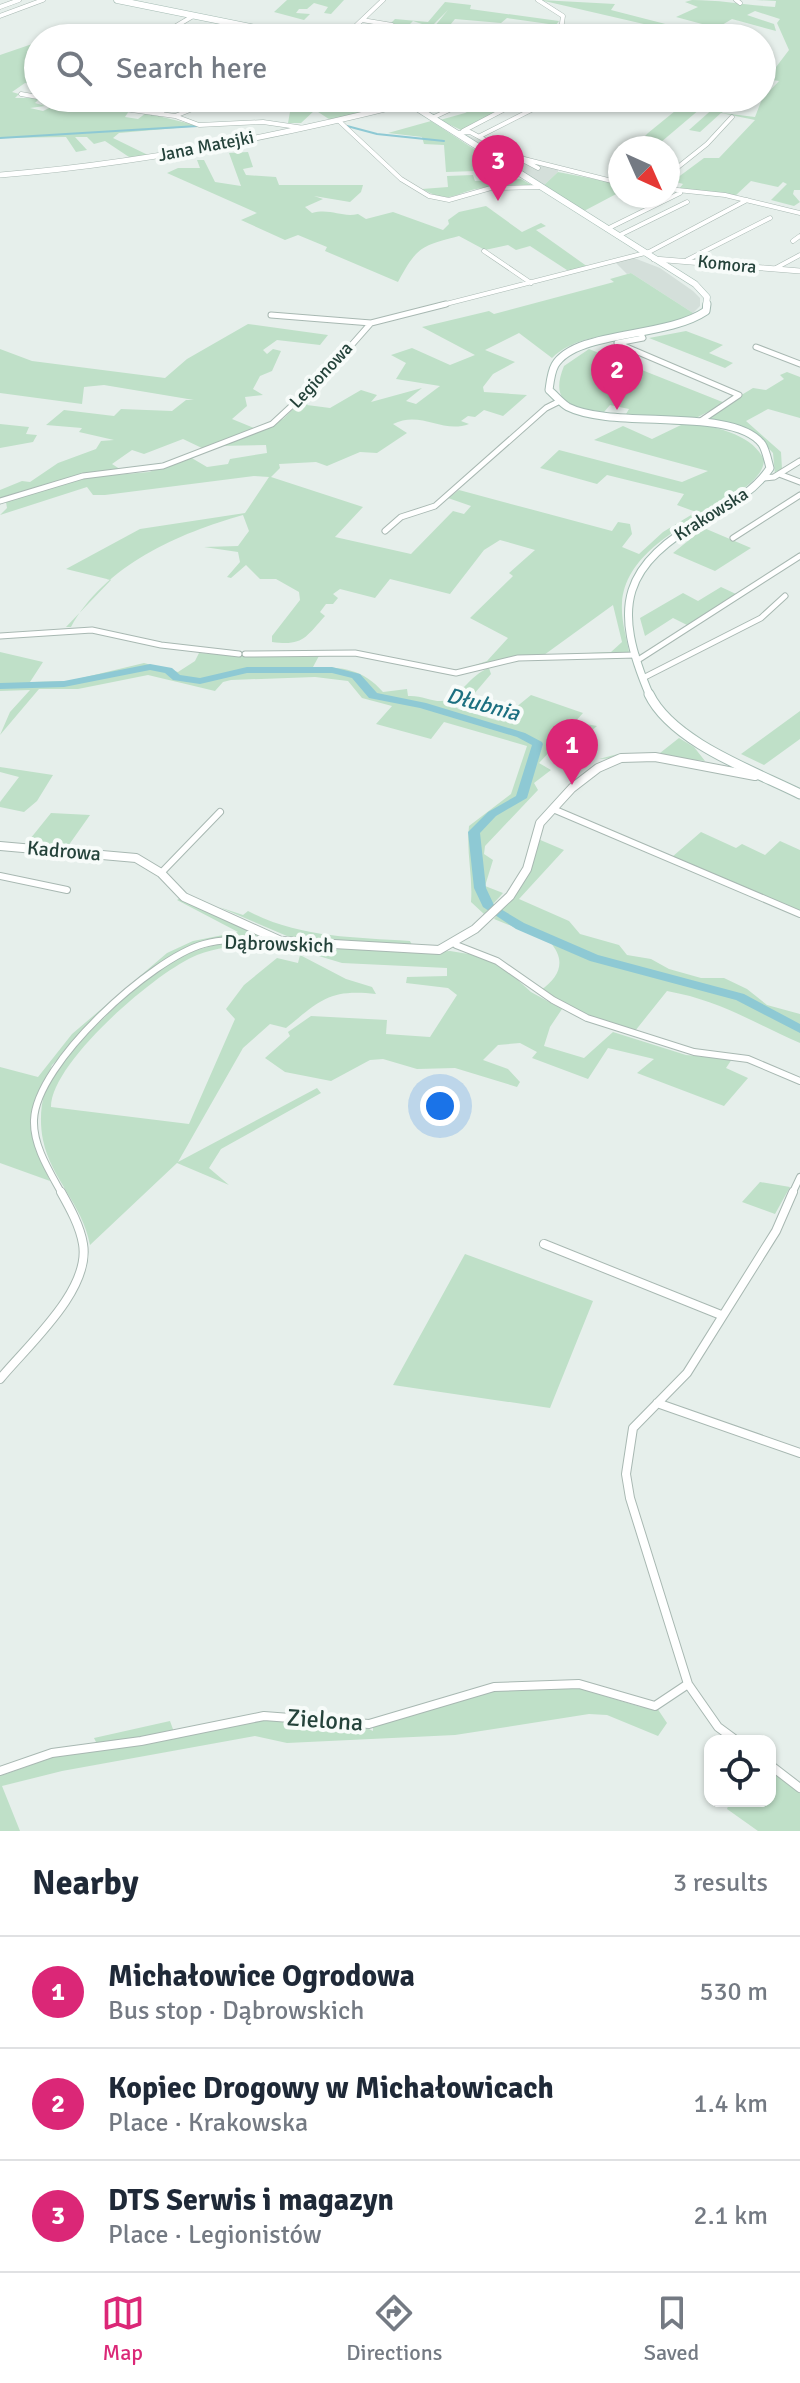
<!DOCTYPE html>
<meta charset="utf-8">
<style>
body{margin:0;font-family:Signika,sans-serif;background:#f2f2f3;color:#1f2937}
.controls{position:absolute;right:24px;bottom:24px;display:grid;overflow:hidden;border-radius:16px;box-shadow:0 2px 6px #0004}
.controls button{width:72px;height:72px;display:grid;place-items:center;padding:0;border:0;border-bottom:2px solid #e0e1e3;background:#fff;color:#1f2937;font:40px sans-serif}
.compass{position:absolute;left:608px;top:136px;width:72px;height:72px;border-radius:50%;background:#fff;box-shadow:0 2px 6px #0004;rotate:135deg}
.you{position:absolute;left:440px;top:1106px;width:28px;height:28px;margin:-20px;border:6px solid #fff;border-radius:50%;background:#1a73e8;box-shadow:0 0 0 12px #1a73e833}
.badge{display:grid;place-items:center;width:52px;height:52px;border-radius:50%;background:#db2777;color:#fff;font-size:26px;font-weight:700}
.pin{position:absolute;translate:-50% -66px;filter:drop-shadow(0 2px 4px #0008)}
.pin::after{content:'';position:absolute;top:42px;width:28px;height:24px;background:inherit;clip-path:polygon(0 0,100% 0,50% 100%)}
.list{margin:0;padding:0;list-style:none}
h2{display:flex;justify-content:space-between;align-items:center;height:104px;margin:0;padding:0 32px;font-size:34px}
h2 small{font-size:26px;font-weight:400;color:#747a83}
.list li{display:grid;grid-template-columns:52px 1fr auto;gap:24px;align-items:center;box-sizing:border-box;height:112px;padding:0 32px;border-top:2px solid #e0e1e3}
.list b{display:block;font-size:30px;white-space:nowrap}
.list p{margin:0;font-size:26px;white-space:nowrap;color:#747a83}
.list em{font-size:26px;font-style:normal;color:#747a83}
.icon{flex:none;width:44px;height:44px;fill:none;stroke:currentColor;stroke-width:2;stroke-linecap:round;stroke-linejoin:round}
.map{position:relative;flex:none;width:800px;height:1831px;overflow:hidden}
.search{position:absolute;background:#fff;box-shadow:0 2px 6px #0004;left:24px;right:24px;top:24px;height:88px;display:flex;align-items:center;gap:20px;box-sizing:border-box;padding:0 28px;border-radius:44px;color:#747a83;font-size:30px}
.sheet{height:440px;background:#fff}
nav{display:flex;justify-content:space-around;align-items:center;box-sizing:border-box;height:112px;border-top:2px solid #e0e1e3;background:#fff;font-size:22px;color:#747a83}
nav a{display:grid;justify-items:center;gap:4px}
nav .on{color:#db2777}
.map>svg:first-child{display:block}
.built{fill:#d4dfda}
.green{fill:#bfe0c8;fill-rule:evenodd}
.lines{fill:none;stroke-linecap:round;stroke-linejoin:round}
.stream{stroke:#8ec9d4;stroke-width:2}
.river{fill:#8ec9d4;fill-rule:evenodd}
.minor-far3-casing{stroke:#a8b8b2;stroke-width:5}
.minor-far2-casing{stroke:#a8b8b2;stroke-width:7}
.minor-far1-casing{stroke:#a8b8b2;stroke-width:8}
.minor-casing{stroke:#a8b8b2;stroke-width:10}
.tertiary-far1-casing{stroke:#a8b8b2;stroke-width:6}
.tertiary-casing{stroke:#a8b8b2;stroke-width:10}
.secondary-far2-casing{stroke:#a4bbb3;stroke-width:7}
.secondary-far1-casing{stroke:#a4bbb3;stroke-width:9}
.secondary-casing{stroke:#a4bbb3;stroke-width:11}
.minor-far3{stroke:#fff;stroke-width:4}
.minor-far2{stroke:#fff;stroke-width:5}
.minor-far1{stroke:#fff;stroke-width:6}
.minor{stroke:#fff;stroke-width:8}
.tertiary-far1{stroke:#fff;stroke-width:5}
.tertiary{stroke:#fff;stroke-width:8}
.secondary-far2{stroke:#fff;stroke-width:6}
.secondary-far1{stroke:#fff;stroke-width:7}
.secondary{stroke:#fff;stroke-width:9}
.labels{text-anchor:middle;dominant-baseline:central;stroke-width:8;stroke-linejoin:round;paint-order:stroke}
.far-street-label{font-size:18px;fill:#24423a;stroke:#f7fbf9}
.street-label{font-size:20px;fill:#24423a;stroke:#f7fbf9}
.water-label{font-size:22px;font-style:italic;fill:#1c6f80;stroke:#f7fbf9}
.near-street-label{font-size:24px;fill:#24423a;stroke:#f7fbf9}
</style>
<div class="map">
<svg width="800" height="1831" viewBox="0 0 800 1831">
<rect width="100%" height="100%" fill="#e6efeb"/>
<path class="built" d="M461 133 558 168V172L543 186Z
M634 258 660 268 693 291 700 298V306L693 313 631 273 627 274 615 262Z"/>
<path class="green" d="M287 0H344L331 14 324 13 328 7 314 3 307 9H299L296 13 310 14 304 20 274 12Z
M540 0 615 4 611 10 681 28 674 31Z
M692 0C721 0 746 5 775 7L776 1 756 0H800V190H794L793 194 800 202 794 206 771 200 787 184 783 182 778 187 751 181 734 197 677 191 683 184 673 181 704 158H719L755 120 721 113 700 132 689 130 725 98H733L722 113 755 117 762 99 779 81 767 79 789 50 777 23 780 19 755 11 747 15 774 24 776 31 732 19 717 28 676 17 698 7 685 2Z
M445 2 471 5 470 9 559 21 556 25 507 18 501 23 455 19C447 29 442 36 430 38L437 29 434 27 448 10 431 27 413 21 407 27 390 24 395 19 428 22Z
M38 42V50L32 53 38 62 27 69 38 73V84L25 83 12 92 19 94 15 98H40L35 103 45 106 30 108 43 111 53 106 41 104 46 100 129 111 125 117 138 119 146 113 199 126 119 133 113 138 150 156 132 159 105 141 94 144 87 137H75L87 150 76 152 66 137 0 138V55Z
M248 98H324L335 108C345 103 351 93 363 100L357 105 374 112 332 121 315 110 301 123H288L290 112 273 110 275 104 244 102Z
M493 98H525L461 130 440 120 465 113Z
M691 98H713L654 148H641L652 138 645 136 648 133Z
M431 121 506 170 446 172 444 145 424 144 422 137 388 133Z
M248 152 253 167 243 169 246 175 276 177 279 185H363L361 192 350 202 314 196 323 199 305 207 312 213C331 208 342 218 358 214L366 219 393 212 443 230 449 224 448 220 459 212 486 206 522 232 541 223 546 226 536 230 588 267 570 272 530 246 516 250 508 245 485 250 459 236C422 246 417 246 398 282L325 251 327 247 298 235 285 240 241 220 257 213 167 173 178 168H200L197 160H204L215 182 241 186 229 153Z
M558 172 620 184V192L584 211 543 186Z
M473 175 475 181 521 179 535 187C518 187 500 186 483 188 454 191 454 206 422 189L448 187 447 176Z
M631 273 693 313C652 345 592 321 552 358L519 333 485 350 515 362 493 374 483 387 484 392 527 395 503 416 484 410 475 417 468 416 461 421 469 424C442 434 421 410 393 424L407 433 377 453 360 452 327 466 316 462 279 464 280 468 271 477 363 507 335 537 411 554 453 511 464 514 471 506 448 498 459 490 612 531 618 522 630 524 632 534 622 547 639 554 663 532 696 512 677 505 684 494 607 475 597 484 540 468 559 450 682 482 708 471 594 440 623 426 652 439 681 425 591 417C634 420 745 414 764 460 763 503 627 526 622 603 621 620 626 635 629 652L529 657 458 671 487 661 508 638 470 618 513 576 509 573 535 550 500 540 484 550 450 594 390 579 375 598 340 589 333 594 338 598 333 604H326L320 612 325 616C305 638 303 646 272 642V636L300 600 299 592 276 579H260L246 565 231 578 227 577 240 562 238 552 204 547 238 546 249 531 243 515C179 533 105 565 71 627H66L111 580 66 569 140 529 245 513 269 477 254 476 105 495H93L87 487 0 515 7 508 6 502 80 478 149 472 190 457 207 467 228 464 230 459 267 453 266 445 216 446 283 419 308 394 313 395 307 405 330 408 361 390 377 395 371 402 422 388 406 401 416 404 440 386 396 379 406 363 391 355 412 348 450 365 475 355 422 327 489 311 494 314 614 282 610 279ZM613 605 622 642 611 652 544 655Z
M248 324 328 335 320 345 277 340 263 350 267 354 273 349 281 351 272 371 260 376 253 389 263 395 245 397 247 406 232 419 254 428 204 449 183 439 144 454 132 450 112 464 123 471H96L0 500V490L22 481 30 482 58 463 96 449 101 441 114 440 79 432 82 428 46 425 64 410 114 416 121 409 172 411 186 400H194L104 385 84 387 82 404 0 393V349L32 361 165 378 187 359Z
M686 331 723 345 709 353 733 363 725 368 649 338Z
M589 349 725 403 696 418 626 414 629 409 610 405 604 412C571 408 549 403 564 366Z
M787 372 800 377V418L768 409 746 421 781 452 782 469 775 475 773 453 758 437 702 419 753 388 766 390 784 379 780 375Z
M0 424 29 427 26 434 37 435 33 442 0 448Z
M704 528 751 548 715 571 673 553Z
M721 587 736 594 689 626 673 618 645 636 640 618 683 593 698 601Z
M0 652 43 662 30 682 69 681 144 663 178 672 195 661 199 653 255 656 320 654 313 667C343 667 363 669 383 692L407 689 408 696C420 695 430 701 441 701 458 701 470 674 489 668L491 674 474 694 456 706 458 709 499 721 531 695 583 713 575 722 597 726 568 751 556 745 539 763 551 770 534 783 538 790 485 846 484 854 493 860 485 886 503 893 484 914 471 902C473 876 466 852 469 826L511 794 527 746 444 722 431 739 376 724 392 706 362 698 348 681 315 677 231 680 223 682 215 691 148 675 78 689H39L0 735 10 712 30 690 0 691Z
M800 711V739L764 765 741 754Z
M679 738 694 747 705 761 659 756 599 759 618 754 660 753Z
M0 767 53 775 37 801 24 812 0 807V802L19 777 0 772Z
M51 813 90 815 66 849 26 844Z
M701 832 736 848 742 844 765 855 780 841 800 850V913L672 857Z
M538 839 564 850 519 899 569 921 580 934 619 945 627 955 651 959 669 969 701 978H724L747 989 767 1005 800 1014V1043C751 1022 722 1001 667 991L635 1031 594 1018 541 990C560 977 567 960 549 941L494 919 530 873Z
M180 898 268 937 210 940 177 952 152 970 52 1065 30 1123 37 1152 50 1181 0 1163V1067L38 1077 72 1034 167 953 193 941 238 932 177 900Z
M219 907 243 915 248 911C300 938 353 937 410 941L413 947 294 939Z
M228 943 295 947C262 945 228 943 197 955 157 971 51 1062 51 1107L189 1124 235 1019 226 1009 244 985 277 958 298 963 300 955 346 979 372 987 376 994C329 989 321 1000 286 1028L270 1024 243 1048 178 1162 317 1088 321 1093 221 1149 209 1168 229 1185 177 1163 90 1245C82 1203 51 1179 43 1140 40 1126 40 1106 45 1092 56 1058 144 976 176 959 194 950 209 946 228 943Z
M302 946 419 953 450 951 475 955 501 965 531 992 562 1009 550 1027 544 1046 584 1058 613 1032 686 1055 732 1059 726 1068 748 1078 724 1106 637 1073 654 1059 608 1048 588 1079 532 1058 537 1052 520 1043 498 1045 483 1060 508 1069 520 1082 517 1087 455 1068 417 1069 383 1059 370 1060 331 1081 285 1072 265 1058 290 1036 288 1032 311 1016 387 1020 386 1034 430 1037 457 995 448 988 406 983 407 977 447 976V968L342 963 302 951Z
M760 1182 790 1187 775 1214 742 1202Z
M465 1254 593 1301 550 1408 393 1385Z
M568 1685 641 1707 657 1708 667 1723 658 1736 607 1715 589 1714 455 1735 287 1743 255 1736 62 1771 2 1786 20 1831H0V1776L54 1757 267 1719 365 1727 373 1731V1726L487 1692 513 1687Z
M170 1721 174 1732 97 1744 94 1738Z
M770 1770 800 1793V1831H758L727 1809 730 1801H770Z"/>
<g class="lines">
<path class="stream" d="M347 126 377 134 444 141
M0 138 198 126"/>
<path class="river" d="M150 664 172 668 180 675 200 678 247 667H332L360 674 377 693 426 703 525 733 542 742 543 744 527 798 496 816 480 833 486 888 494 905 524 923 598 955 744 994 800 1024V1033L736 1000 590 961 516 929 483 907 474 888 468 832 488 812 516 796 532 745 517 737 420 708 369 698 352 678 332 673H247L200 684 173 680 165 673 150 670 64 687 0 689V683L64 681Z"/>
<g class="minor-far3-casing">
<path id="minor-far3" d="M538 0 563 16 561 30 596 38
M736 0 740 3
M0 7 19 0
M0 16 43 0
M362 20 392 25
M347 33 374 38
M156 38 193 16
M343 38 383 0
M534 38 541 29 561 30
M21 94 38 97
M44 98 175 116 199 125 263 122 304 128
M123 109 135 98
M152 113 169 98
M159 114 178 98
M175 116 220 98
M432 118 475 98
M339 121 401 179 429 196 449 200 491 188 542 187
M463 131 526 98
M456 133 470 132 538 168
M480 136 555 98
M524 159 620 183
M668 175 707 144 732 117
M668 189 725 195 800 213
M607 229 680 193
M618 236 687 202
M793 241 800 236
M484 251 531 283
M687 260 770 218
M774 269 800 255
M438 306 649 252 747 200"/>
</g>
<g class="minor-far2-casing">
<path id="minor-far2" d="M271 315 371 323
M641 334 643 338 617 343 739 395 699 422
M756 347 800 364
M779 474 800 482
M764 478 774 477 800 461
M0 501 83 476 163 466 272 424 326 374 371 323 446 304
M385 531 401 517 435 506 546 408 558 402
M733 538 800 495
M0 636 92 630 161 645 239 654
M245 654 355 653 456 673 518 658 636 655
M638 660 800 556
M643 678 761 618 785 596"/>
</g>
<g class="minor-far1-casing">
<path id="minor-far1" d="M553 809 800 914
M161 873 220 812
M0 876 67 890
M456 945 497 961 553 1000 587 1018 694 1052 748 1059 800 1081
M62 1194C50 1172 33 1146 34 1120 36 1063 152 958 204 944 228 937 254 941 278 941
M792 1194 800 1177"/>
</g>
<g class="minor-casing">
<path id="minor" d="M544 1244 721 1315
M0 1379C28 1345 91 1290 83 1244 80 1226 70 1208 61 1192
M657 1403 800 1453
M737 1741 718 1727 688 1684 630 1498 626 1474 633 1428 687 1373 776 1231 793 1192
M770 1765 800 1788
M0 1771 52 1753 141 1741 264 1716 369 1724 494 1687 579 1684 655 1706 688 1684"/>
</g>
<g class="tertiary-far1-casing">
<path id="tertiary-far1" d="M0 175C137 164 275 137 409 103
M654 259 800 271"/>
</g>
<g class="tertiary-casing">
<path id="tertiary" d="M0 846 136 858 161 873 184 897 281 941 439 950 475 929 510 896 527 869 540 823 572 788 598 768 621 758 655 757 755 776"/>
</g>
<g class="secondary-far2-casing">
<path id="secondary-far2" d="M117 0 305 38
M401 98 695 284 707 297 706 306"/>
</g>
<g class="secondary-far1-casing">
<path id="secondary-far1" d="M650 696C611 605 622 565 707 517 730 504 755 491 770 468 768 461 766 450 762 444 733 406 613 430 568 407 561 403 555 395 549 390 550 383 551 372 555 365 576 330 665 339 706 311L707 304"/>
</g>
<g class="secondary-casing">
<path id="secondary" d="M649 694C672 742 754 771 800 794"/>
</g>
<use href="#minor-far3" class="minor-far3"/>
<use href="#minor-far2" class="minor-far2"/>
<use href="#minor-far1" class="minor-far1"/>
<use href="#minor" class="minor"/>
<use href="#tertiary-far1" class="tertiary-far1"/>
<use href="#tertiary" class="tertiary"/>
<use href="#secondary-far2" class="secondary-far2"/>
<use href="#secondary-far1" class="secondary-far1"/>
<use href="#secondary" class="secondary"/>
</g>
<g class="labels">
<g class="far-street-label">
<text transform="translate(206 146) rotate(-11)">Jana Matejki</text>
<text transform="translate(727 264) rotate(6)">Komora</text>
<text transform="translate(321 375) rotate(-47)">Legionowa</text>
<text transform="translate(711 514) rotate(-32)">Krakowska</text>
</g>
<g class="street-label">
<text transform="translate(64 851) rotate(5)">Kadrowa</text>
<text transform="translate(279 944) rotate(2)">Dąbrowskich</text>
</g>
<g class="water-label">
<text transform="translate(483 704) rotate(15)">Dłubnia</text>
</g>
<g class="near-street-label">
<text transform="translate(325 1720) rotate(4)">Zielona</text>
</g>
</g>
</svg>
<div class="controls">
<button><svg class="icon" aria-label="locate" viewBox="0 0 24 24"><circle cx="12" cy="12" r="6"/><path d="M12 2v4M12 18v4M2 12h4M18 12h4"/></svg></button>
</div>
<svg class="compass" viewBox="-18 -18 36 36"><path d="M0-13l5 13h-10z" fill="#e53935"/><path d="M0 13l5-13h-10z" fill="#747a83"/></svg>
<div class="you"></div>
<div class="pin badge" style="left:572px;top:785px">1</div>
<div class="pin badge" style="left:617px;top:410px">2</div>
<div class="pin badge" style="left:498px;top:201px">3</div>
<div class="search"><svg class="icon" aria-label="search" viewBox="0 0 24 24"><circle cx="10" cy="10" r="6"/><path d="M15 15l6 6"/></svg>Search here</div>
</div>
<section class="sheet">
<h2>Nearby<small>3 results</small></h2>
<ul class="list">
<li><span class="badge">1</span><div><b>Michałowice Ogrodowa</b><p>Bus stop · Dąbrowskich</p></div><em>530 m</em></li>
<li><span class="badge">2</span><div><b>Kopiec Drogowy w Michałowicach</b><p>Place · Krakowska</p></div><em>1.4 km</em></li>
<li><span class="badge">3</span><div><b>DTS Serwis i magazyn</b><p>Place · Legionistów</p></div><em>2.1 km</em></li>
</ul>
</section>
<nav>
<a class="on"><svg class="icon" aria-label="map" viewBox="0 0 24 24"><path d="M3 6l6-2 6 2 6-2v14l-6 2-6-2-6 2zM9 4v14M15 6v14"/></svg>Map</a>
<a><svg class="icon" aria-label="directions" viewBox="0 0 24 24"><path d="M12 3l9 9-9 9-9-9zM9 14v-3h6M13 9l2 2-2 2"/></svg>Directions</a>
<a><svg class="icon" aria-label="saved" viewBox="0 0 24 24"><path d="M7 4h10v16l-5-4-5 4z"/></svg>Saved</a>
</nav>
